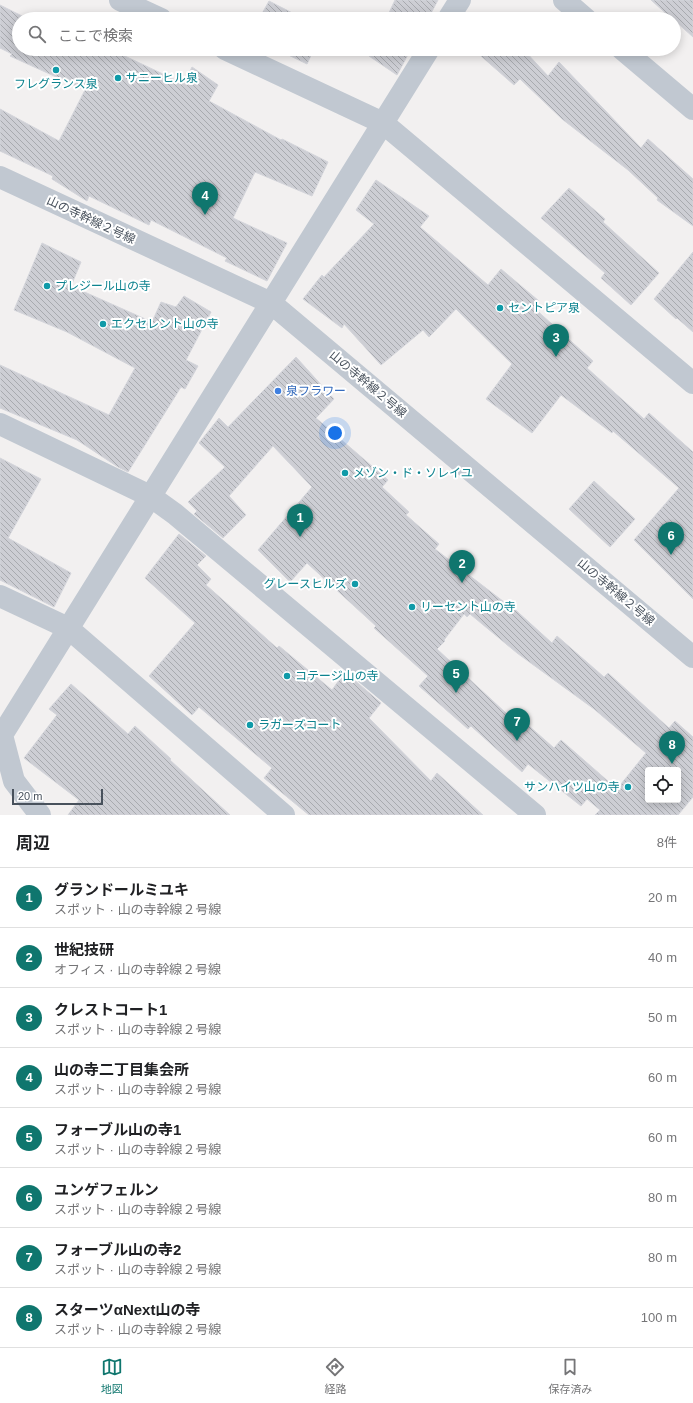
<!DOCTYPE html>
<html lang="ja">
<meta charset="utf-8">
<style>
body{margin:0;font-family:Arial,"Noto Sans JP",sans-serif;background:#f6f6f6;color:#202124}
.controls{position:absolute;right:12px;bottom:12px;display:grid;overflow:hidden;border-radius:4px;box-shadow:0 2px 10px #0003}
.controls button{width:36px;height:36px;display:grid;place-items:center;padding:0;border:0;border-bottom:1px solid #e0e0e0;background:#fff;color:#202124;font:20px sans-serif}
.scale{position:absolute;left:12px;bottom:10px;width:91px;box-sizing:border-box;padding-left:4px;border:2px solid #48515c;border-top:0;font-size:11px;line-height:14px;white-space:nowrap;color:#48515c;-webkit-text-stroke:3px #fff;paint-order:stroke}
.you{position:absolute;left:335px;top:433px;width:14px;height:14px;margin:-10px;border:3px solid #fff;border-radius:50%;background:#1a73e8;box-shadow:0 0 0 6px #1a73e833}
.badge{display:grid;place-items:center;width:26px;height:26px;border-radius:50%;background:#0f766e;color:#fff;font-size:13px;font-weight:700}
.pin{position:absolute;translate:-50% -33px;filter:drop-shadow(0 1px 2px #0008)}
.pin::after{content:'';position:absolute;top:21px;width:14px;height:12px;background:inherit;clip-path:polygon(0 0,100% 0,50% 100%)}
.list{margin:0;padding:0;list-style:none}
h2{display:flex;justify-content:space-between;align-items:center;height:52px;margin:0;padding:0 16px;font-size:17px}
h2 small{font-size:13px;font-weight:400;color:#757577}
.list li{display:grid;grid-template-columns:26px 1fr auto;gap:12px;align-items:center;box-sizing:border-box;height:60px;padding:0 16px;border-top:1px solid #e0e0e0}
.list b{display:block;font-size:15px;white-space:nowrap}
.list p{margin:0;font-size:13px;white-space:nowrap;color:#757577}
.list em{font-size:13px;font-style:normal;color:#757577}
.icon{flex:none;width:22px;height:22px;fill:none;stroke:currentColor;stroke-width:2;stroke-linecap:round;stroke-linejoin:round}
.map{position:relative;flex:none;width:693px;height:815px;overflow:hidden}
.search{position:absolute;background:#fff;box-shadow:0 2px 10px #0003;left:12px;right:12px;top:12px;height:44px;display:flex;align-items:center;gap:10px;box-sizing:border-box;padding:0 14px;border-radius:22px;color:#757577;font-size:15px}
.sheet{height:532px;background:#fff}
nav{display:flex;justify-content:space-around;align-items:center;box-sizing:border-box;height:56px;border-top:1px solid #e0e0e0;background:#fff;font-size:11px;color:#757577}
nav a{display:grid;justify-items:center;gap:2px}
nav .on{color:#0f766e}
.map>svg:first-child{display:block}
.building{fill:url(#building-back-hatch);stroke:#d4d5db;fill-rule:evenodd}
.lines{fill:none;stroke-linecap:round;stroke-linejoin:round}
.minor{stroke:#c1c8d1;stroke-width:22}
.culture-dot{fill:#0f9aa8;stroke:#fff;stroke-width:1.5}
.shop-dot{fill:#3f7fe0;stroke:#fff;stroke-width:1.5}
.labels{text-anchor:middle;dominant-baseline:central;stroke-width:4;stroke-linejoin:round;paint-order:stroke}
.culture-label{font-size:12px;fill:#0d838f;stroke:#fff;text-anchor:start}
.street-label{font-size:12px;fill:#48515c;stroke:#fff}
.shop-label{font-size:12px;fill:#366cbe;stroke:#fff;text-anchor:start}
</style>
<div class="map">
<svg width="693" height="815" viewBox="0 0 693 815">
<defs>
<pattern id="building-back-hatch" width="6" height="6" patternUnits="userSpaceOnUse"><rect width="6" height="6" fill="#cdced4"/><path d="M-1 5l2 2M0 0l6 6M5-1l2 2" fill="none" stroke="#a8aaaf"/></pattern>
</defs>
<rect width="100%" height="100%" fill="#f2f0f0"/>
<path class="building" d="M395 0H438L428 19H386Z
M651 0H693V37L674 20V19H672Z
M269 1 304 19H259Z
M0 5 28 19H19V49H110L184 84 192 67 218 85 209 101 281 140 282 139 328 162 312 196 255 172 233 218 287 243 267 281 225 261 227 258 151 220 149 225 89 196 87 201 52 179 53 176 0 151V109L59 141 85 90 10 56 12 54 0 48Z
M276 49H314L307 64Z
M372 49H411L397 75 369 56Z
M473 49H523L548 76 559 62 641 148 648 139 693 179V226L657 200 658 198 628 170 562 119 520 79 514 85Z
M376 180 429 216 420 227 488 285 501 269 539 301 533 307 593 361 587 368 644 419 649 413 693 452V599L634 540 679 488 613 431 612 433 561 395 532 433 486 399 512 364 456 309 429 337 423 330 381 365 344 324 342 328 303 299 322 275 324 277 374 224 356 210Z
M569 188 605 219 603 222 659 273 631 305 601 278 605 273 541 218Z
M42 243 81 262 71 286 152 322 161 302 176 307 184 296 211 312 186 360 198 366 185 389 181 387 128 472 118 467 77 440 0 408V365L109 415 135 368 67 332 14 310Z
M693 252V332L677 318 676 319 654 299Z
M296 357 334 399 316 418 388 480 382 487 409 512 406 515 439 544 435 549 508 605 509 604 552 643 557 636 604 677 608 673 669 728 675 721 693 737V797L678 815H595L600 810 587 799 581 806 528 764 522 772 471 726 468 729 419 686 428 676 374 628 376 626 307 563 290 582 258 550 312 487 273 446 229 496 246 515 223 538 194 514 197 511 188 502 225 467 199 443 219 418 228 427ZM464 614 467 617 470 614 517 653 594 709 646 753 617 789 561 740 554 748 511 710 507 714 437 649 445 641 444 640ZM648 770H678V800H648Z
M0 458 41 479 8 538 71 573 54 607 0 580Z
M594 481 635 519 610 547 569 509Z
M179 534 206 556 197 565 211 579 206 585 277 648 279 646 332 690 345 672 381 703 369 718 431 781 437 773 483 815H309L264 778 272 768 199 707 192 715 149 676 195 623 145 578Z
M71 684 128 734 135 726 171 759 170 760 230 815H68L79 800 24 758 57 715 49 709Z"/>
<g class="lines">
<path class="minor" d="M120 0 161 19
M564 0 586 19
M448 19 460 0
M225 49 383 123 693 383
M622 49 693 109
M0 177 271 303 693 657
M0 424 150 496 175 514 535 815
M0 596 68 628 284 815
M0 735H2L14 781 40 815
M2 735 429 49"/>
</g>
<g class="culture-dot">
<circle cx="56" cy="70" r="4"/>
<circle cx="118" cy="78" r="4"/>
<circle cx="47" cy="286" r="4"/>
<circle cx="500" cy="308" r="4"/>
<circle cx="103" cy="324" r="4"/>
<circle cx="345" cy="473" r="4"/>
<circle cx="355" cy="584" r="4"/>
<circle cx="412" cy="607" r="4"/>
<circle cx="287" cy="676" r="4"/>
<circle cx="250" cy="725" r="4"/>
<circle cx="628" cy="787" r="4"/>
</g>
<circle class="shop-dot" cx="278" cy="391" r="4"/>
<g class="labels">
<g class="culture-label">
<text x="126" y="78">サニーヒル泉</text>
<text x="56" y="84" text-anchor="middle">フレグランス泉</text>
<text x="55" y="286">プレジール山の寺</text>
<text x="508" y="308">セントピア泉</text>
<text x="111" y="324">エクセレント山の寺</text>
<text x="353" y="473">メゾン・ド・ソレイユ</text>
<text x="347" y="584" text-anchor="end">グレースヒルズ</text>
<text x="420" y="607">リーセント山の寺</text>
<text x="295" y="676">コテージ山の寺</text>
<text x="258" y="725">ラガーズコート</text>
<text x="620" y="787" text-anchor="end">サンハイツ山の寺</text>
</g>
<g class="street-label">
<text transform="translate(91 220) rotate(25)">山の寺幹線２号線</text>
<text transform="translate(368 384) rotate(40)">山の寺幹線２号線</text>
<text transform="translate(616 592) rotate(40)">山の寺幹線２号線</text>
</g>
<g class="shop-label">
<text x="286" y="391">泉フラワー</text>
</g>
</g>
</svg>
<div class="controls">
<button><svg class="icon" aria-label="locate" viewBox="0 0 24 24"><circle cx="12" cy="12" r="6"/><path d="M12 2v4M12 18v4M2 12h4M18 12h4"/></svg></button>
</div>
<div class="scale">20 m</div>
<div class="you"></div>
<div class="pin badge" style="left:300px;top:537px">1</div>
<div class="pin badge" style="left:462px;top:583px">2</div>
<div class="pin badge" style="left:556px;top:357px">3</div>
<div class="pin badge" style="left:205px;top:215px">4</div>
<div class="pin badge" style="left:456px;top:693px">5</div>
<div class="pin badge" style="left:671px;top:555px">6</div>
<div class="pin badge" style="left:517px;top:741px">7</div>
<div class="pin badge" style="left:672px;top:764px">8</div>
<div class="search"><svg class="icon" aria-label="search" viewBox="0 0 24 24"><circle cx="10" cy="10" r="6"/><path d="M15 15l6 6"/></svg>ここで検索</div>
</div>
<section class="sheet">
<h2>周辺<small>8件</small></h2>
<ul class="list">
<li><span class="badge">1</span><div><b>グランドールミユキ</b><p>スポット · 山の寺幹線２号線</p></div><em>20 m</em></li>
<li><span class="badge">2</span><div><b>世紀技研</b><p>オフィス · 山の寺幹線２号線</p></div><em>40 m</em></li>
<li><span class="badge">3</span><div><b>クレストコート1</b><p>スポット · 山の寺幹線２号線</p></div><em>50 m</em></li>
<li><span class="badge">4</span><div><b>山の寺二丁目集会所</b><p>スポット · 山の寺幹線２号線</p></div><em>60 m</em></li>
<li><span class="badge">5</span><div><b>フォーブル山の寺1</b><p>スポット · 山の寺幹線２号線</p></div><em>60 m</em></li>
<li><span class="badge">6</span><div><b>ユンゲフェルン</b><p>スポット · 山の寺幹線２号線</p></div><em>80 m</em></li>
<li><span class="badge">7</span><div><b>フォーブル山の寺2</b><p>スポット · 山の寺幹線２号線</p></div><em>80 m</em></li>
<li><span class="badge">8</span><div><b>スターツαNext山の寺</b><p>スポット · 山の寺幹線２号線</p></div><em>100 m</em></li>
</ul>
</section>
<nav>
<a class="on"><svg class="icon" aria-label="map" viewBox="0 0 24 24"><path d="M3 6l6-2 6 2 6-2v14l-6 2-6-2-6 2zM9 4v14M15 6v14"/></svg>地図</a>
<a><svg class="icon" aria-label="directions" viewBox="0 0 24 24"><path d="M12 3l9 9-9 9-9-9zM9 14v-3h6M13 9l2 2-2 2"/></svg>経路</a>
<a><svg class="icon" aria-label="saved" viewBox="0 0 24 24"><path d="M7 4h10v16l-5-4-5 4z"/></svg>保存済み</a>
</nav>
